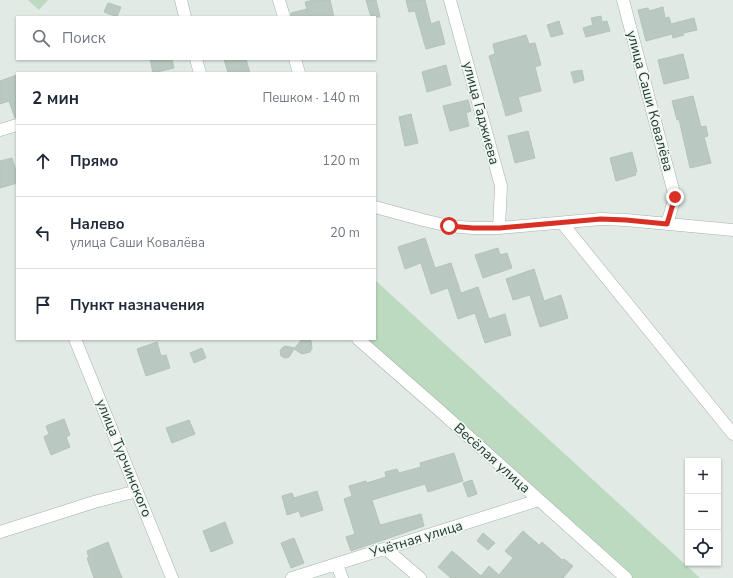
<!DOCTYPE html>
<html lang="ru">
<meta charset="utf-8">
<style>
body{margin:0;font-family:"Nunito Sans",sans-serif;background:#f2f2f3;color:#1f2937}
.controls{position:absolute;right:12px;bottom:12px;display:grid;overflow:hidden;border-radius:0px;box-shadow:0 1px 3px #0004}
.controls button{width:36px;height:36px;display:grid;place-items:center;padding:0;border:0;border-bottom:1px solid #e0e1e3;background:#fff;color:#1f2937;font:20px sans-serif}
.stop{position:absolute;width:12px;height:12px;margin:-9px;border:3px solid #d93025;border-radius:50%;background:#fff}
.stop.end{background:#d93025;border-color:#fff;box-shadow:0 1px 4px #0008}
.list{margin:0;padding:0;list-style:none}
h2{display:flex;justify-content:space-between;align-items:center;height:52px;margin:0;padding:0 16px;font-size:17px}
h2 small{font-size:13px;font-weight:400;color:#747a83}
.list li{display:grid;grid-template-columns:26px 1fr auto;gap:12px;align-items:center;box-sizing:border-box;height:72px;padding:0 16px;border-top:1px solid #e0e1e3}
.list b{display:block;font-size:15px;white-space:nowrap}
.list p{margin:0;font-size:13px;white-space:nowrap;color:#747a83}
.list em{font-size:13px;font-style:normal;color:#747a83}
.icon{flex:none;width:22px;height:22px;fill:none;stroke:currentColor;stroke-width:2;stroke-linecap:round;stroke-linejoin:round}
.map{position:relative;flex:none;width:733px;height:578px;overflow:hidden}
.search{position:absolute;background:#fff;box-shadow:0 1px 3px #0004;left:16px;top:16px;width:360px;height:44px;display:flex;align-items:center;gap:10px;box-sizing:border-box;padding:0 14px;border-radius:0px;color:#747a83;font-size:15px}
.panel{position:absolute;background:#fff;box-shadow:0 1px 3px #0004;left:16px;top:72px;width:360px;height:268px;border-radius:0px}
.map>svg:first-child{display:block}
.green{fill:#bbdac0}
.building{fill:#b9c8c0;stroke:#b4c3bb}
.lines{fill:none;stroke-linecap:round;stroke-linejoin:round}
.minor-casing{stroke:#a4b2ab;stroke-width:13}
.minor{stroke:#fff;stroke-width:12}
.route{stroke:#d93025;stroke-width:5}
.labels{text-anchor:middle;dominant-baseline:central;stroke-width:3.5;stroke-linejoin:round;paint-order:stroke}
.street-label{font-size:14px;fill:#223a31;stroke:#f1f7f3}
</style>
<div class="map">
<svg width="733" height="578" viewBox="0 0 733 578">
<rect width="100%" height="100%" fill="#e1eae5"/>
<path class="green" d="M28 0H48L39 10Z
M375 280 700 578H629L364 339H375Z"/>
<path class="building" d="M314 0H330L334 17H291V13L307 9 305 2Z
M366 0H376L380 17H371Z
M406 0H425L431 24 439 21 445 44 426 49 415 11 409 12Z
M108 3 121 7 117 17 104 12Z
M663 7 665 18 669 17 671 24 694 18 697 30 683 33 684 35 673 38 672 34 646 41 638 10 648 8 649 11Z
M601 16 602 22 607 21 610 31 586 37 583 28 593 25 591 18Z
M559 21 563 34 551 37 547 25Z
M526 35 529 44 535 43 541 65 535 67 541 91 518 97 522 111 506 116 489 56 495 54 493 44Z
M683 54 689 78 664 84 658 60Z
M150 59H172L174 68 153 73Z
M224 59H246L250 73H228Z
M446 65 451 85 427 92 422 72Z
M582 70 584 80 574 83 571 72Z
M17 75V118H15L9 101 0 104V81Z
M693 96 701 127 706 126 708 136 704 137 711 163 690 168 679 119 677 120 672 101Z
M468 100 471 111 466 113 469 126 450 131 443 106Z
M411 114 418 143 405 146 399 117Z
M528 131 535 158 515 163 508 136Z
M632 152 637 172H635L636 175 616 181 610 158Z
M12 158 17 174V183L0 188V161Z
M425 238 435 268 451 263 461 293 478 287 489 319 505 314 511 335 485 343 475 313 458 319 448 288 431 294 421 263 405 269 398 247Z
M498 248 500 255 507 253 512 268 483 278 475 255Z
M534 269 544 301 561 295 568 318 540 327 530 295 513 300 506 279Z
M302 339H308L311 341 312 348 310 352 302 354 294 349 289 357 285 358 281 356 280 351 282 348 285 346 295 348Z
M157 342 161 356 166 355 170 368 146 376 137 349Z
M202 348 206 358 194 363 190 353Z
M64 419 70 435 66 437 70 447 51 455 44 437 49 434 46 426Z
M189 420 195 434 172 443 166 428Z
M454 453 463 481 428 492 425 484 372 500 380 525 421 514 424 526 351 551 346 537 355 534 344 499 352 496 349 486 366 481 367 483 386 477 385 472 397 469 399 473 421 467 420 463Z
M472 480 477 494 468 497 463 483Z
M317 491 323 510 301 517 299 511 287 515 282 496 292 493 294 498Z
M225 522 233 543 211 552 203 531Z
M523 531 539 545 542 542 562 560 564 559 573 566 563 578H451L438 567 452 551 481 576 489 566 499 575 513 558 505 551Z
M483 533 495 543 488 550 477 541Z
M294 538 304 563 291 568 281 543Z
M108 542 122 578H94L87 558H89L87 551Z"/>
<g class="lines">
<g class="minor-casing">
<path id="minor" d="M181 0 185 17
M279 0 284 17
M450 0 501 186 499 228
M623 0 675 197 667 224
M196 59 200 73
M295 59 299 73
M0 130 17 125
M375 207 423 220 449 226 473 228H499L601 219 626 220 733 230
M562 223 733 434
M75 339 172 578
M358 339 439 410 626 578
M0 532 94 502 137 491
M386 549 420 578
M337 564 342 578
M292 578 539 500"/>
</g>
<use href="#minor" class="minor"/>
</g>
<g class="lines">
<path class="route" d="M449 226 473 228H500L601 219 626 220 667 224 675 197"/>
</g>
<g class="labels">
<g class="street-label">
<text transform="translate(650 101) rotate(75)">улица Саши Ковалёва</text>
<text transform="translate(481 113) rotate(75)">улица Гаджиева</text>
<text transform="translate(124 458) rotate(68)">улица Турчинского</text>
<text transform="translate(492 458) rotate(42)">Весёлая улица</text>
<text transform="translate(416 539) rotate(-17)">Учётная улица</text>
</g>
</g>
</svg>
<div class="controls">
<button>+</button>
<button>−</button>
<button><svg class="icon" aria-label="locate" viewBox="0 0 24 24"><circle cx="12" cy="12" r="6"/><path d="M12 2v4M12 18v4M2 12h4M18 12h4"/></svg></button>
</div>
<div class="stop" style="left:449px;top:226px"></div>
<div class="stop end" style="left:675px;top:197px"></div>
<div class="search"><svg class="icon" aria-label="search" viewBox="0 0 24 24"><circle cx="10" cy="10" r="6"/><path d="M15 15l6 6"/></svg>Поиск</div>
<section class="panel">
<h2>2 мин<small>Пешком · 140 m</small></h2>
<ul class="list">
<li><svg class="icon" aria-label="ahead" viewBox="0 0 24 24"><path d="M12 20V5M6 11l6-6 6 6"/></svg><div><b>Прямо</b></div><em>120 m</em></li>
<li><svg class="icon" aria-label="left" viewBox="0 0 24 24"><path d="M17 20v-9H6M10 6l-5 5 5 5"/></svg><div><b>Налево</b><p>улица Саши Ковалёва</p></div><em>20 m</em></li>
<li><svg class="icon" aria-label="arrive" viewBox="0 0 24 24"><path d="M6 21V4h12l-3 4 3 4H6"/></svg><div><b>Пункт назначения</b></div></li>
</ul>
</section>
</div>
